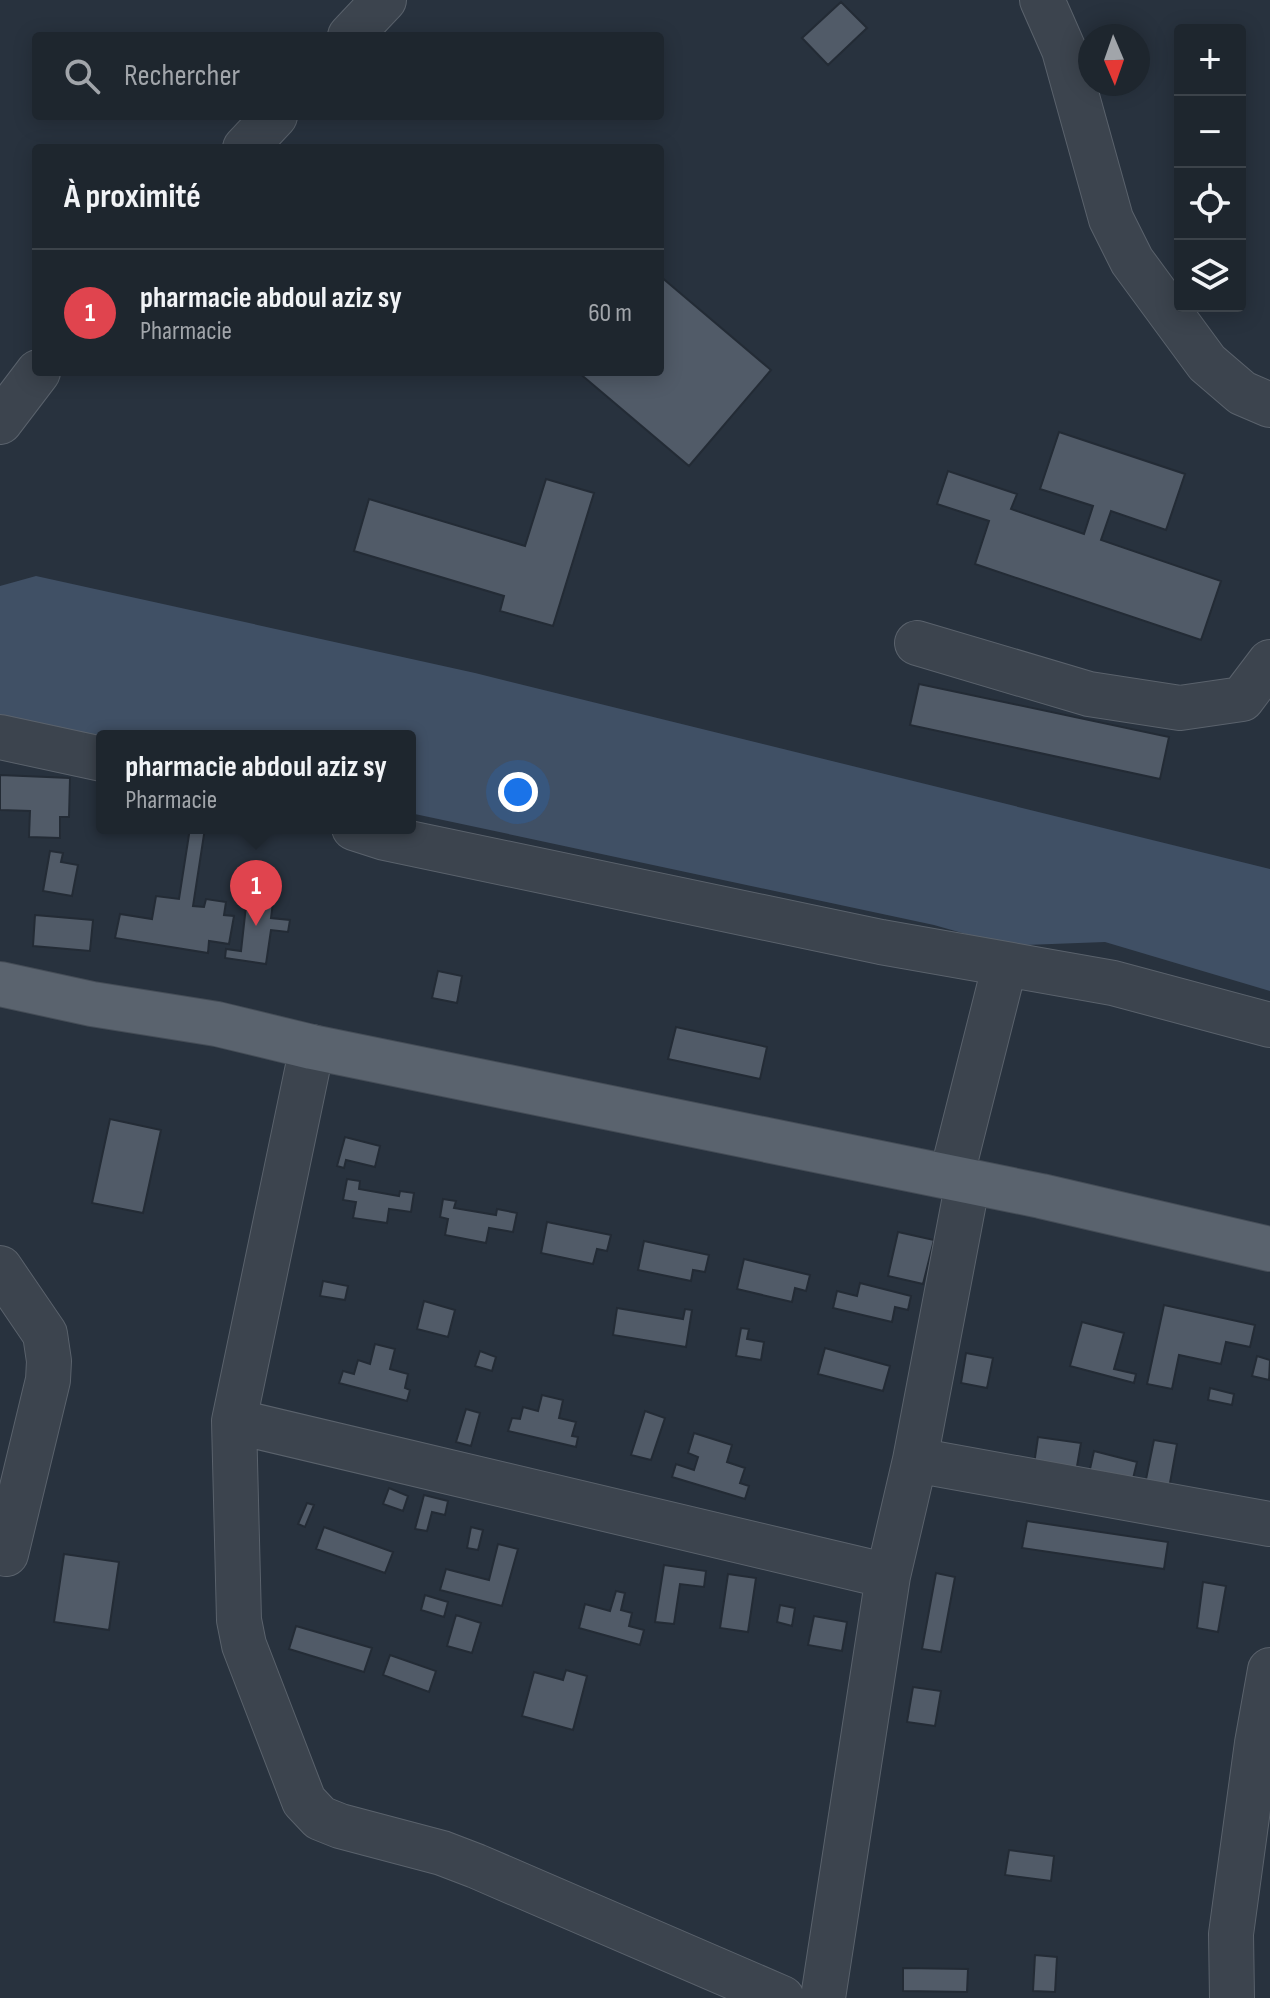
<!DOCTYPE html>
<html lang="fr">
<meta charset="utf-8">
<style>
body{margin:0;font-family:"Sofia Sans Condensed",sans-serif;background:#2b323a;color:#f1f3f6}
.controls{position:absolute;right:24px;top:24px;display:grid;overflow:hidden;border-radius:8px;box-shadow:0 4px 20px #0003}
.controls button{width:72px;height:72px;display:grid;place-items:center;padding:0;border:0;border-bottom:2px solid #3c434a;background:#1e262e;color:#f1f3f6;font:40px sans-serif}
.compass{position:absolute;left:1078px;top:24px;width:72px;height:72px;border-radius:50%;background:#1e262e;box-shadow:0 4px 20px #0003;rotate:178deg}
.you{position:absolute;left:518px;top:792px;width:28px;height:28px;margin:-20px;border:6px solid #fff;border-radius:50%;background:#1a73e8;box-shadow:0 0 0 12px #1a73e833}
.badge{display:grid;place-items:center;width:52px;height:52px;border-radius:50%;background:#97bbee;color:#fff;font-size:26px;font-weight:700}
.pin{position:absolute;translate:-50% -66px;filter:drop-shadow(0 2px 4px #0008)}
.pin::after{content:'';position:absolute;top:42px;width:28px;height:24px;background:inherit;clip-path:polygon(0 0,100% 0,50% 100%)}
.popup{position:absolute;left:96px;top:730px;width:320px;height:104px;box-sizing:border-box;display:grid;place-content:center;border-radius:8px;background:#1e262e;filter:drop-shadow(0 2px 6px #0005);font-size:26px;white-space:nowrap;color:#a1a5aa}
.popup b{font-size:30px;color:#f1f3f6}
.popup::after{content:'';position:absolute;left:50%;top:100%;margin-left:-16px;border:16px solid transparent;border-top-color:#1e262e}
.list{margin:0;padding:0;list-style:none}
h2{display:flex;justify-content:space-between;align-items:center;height:104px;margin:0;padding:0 32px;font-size:34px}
h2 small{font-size:26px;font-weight:400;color:#a1a5aa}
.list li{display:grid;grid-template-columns:52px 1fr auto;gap:24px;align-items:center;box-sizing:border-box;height:128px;padding:0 32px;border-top:2px solid #3c434a}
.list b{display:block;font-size:30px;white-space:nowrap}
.list p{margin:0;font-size:26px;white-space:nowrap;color:#a1a5aa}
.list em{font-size:26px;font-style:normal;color:#a1a5aa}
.icon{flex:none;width:44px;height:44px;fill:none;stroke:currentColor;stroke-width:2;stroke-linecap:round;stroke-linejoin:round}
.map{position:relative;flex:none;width:1270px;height:1998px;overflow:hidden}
.search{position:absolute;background:#1e262e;box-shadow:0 4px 20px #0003;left:32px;top:32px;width:632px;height:88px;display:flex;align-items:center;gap:20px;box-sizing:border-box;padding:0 28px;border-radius:8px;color:#a1a5aa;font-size:30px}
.panel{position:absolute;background:#1e262e;box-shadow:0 4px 20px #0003;left:32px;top:144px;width:632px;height:232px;border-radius:8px}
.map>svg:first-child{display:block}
.water{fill:#405065}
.building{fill:#515b68;stroke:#232b35;stroke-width:2}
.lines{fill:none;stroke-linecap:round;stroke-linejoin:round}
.minor-casing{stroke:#5a626c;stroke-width:46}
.major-casing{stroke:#454d57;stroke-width:46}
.minor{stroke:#3c444e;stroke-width:44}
.major{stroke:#5a636e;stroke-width:44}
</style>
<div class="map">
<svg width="1270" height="1998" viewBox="0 0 1270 1998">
<rect width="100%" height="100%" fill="#28323e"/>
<path class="water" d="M36 576 475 673 1270 869V991L1105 942 1025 945 980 938 934 925 410 813V736H102V748L0 727V586Z"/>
<path class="building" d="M841 2 867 28 828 65 802 38Z
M660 276 771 370 689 466 578 372H660Z
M1059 432 1185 474 1166 530 1111 511 1101 540 1221 581 1201 640 975 564 989 521 937 504 948 471 1017 494 1011 509 1084 534 1093 506 1040 489Z
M546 479 594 493 553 626 500 611 504 596 354 551 369 499 525 546Z
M919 684 1169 737 1160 779 910 725Z
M0 775 70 778 69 817H60V838L29 837 30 811 0 810Z
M190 828H205L193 906 204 907 206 899 226 902 224 915 234 916 229 944 209 941 208 953 115 938 120 914 152 919 156 896 179 899Z
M50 851 63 853 61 862 78 865 72 896 43 891Z
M243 874 276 879 271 918 290 920 288 932 271 930 266 964 225 958 226 949 241 951 246 906 238 905Z
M35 915 93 920 90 951 33 946Z
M438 971 462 976 457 1003 432 998Z
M676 1027 767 1047 760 1079 668 1059Z
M110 1119 161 1130 143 1213 92 1203Z
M345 1137 380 1146 375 1167 346 1160 344 1168 337 1166Z
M347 1179 360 1181 359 1189 399 1196 400 1191 414 1193 411 1212 389 1209 387 1223 353 1218 356 1202 343 1200Z
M443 1199 456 1201 454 1208 496 1215 497 1209 517 1213 513 1232 489 1228 486 1243 445 1235 448 1219 440 1217Z
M547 1222 611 1235 607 1251 597 1249 593 1264 541 1253Z
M898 1232 934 1240 923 1284 888 1276Z
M644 1241 709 1255 705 1272 693 1270 691 1281 638 1270Z
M744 1259 810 1275 806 1291 795 1288 792 1302 737 1289Z
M323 1281 348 1286 345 1300 320 1296Z
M860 1283 911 1296 908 1310 895 1307 892 1322 833 1308 837 1291 857 1296Z
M424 1301 455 1310 448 1337 417 1329Z
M1164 1305 1255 1325 1250 1347 1226 1342 1221 1364 1179 1355 1172 1389 1147 1384Z
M617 1308 683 1319 685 1309 692 1310 686 1347 613 1335Z
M1082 1322 1124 1333 1114 1369 1136 1374 1134 1383 1070 1366Z
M741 1328 749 1329 747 1339 764 1342 761 1360 736 1356Z
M375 1344 395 1349 390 1369 408 1374 405 1388 410 1390 407 1401 339 1383 343 1371 354 1374 358 1360 370 1364Z
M825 1348 890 1366 883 1391 818 1374Z
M480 1351 496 1357 492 1371 475 1366Z
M966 1353 993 1358 987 1388 961 1383Z
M1257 1356 1270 1360 1269 1380 1252 1376Z
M1210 1388 1234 1394 1232 1405 1208 1400Z
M542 1395 563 1400 559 1418 576 1422 572 1436 578 1437 576 1447 508 1431 512 1418 520 1419 523 1407 538 1411Z
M466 1409 480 1413 471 1446 456 1442Z
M645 1411 665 1418 651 1460 631 1455Z
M694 1433 732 1445 727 1462 745 1468 740 1483 749 1486 745 1499 672 1477 676 1464 694 1470 698 1457 688 1453Z
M1038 1437 1081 1443 1075 1478 1033 1471Z
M1154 1440 1177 1444 1168 1494 1144 1489Z
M1094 1451 1137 1462 1131 1487 1088 1478Z
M389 1488 408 1496 403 1511 383 1504Z
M424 1495 448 1501 445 1515 432 1512 427 1531 415 1529Z
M307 1503 314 1505 305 1527 298 1524Z
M1027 1521 1168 1542 1164 1569 1022 1548Z
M324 1527 393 1552 385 1573 316 1549Z
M471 1527 483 1530 478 1550 467 1548Z
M498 1544 518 1549 502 1606 440 1590 446 1569 489 1580Z
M64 1554 119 1562 109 1630 54 1622Z
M664 1565 706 1571 704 1587 680 1584 674 1624 655 1622Z
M936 1573 955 1577 941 1652 922 1649Z
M728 1574 756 1578 748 1632 720 1628Z
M1203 1582 1226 1586 1218 1632 1197 1628Z
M616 1591 625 1593 621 1610 632 1613 629 1626 644 1630 640 1645 579 1628 585 1604 610 1611Z
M425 1595 448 1602 444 1617 421 1610Z
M780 1605 795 1608 792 1626 777 1622Z
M456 1615 481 1623 472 1653 447 1646Z
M814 1616 847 1622 842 1651 808 1645Z
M296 1626 372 1648 364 1672 289 1649Z
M390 1655 436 1671 429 1692 383 1675Z
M566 1670 587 1676 573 1730 522 1716 534 1672 563 1680Z
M913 1687 941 1691 935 1726 907 1722Z
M1009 1850 1054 1856 1051 1881 1005 1875Z
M1035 1955 1057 1957 1055 1992 1033 1991Z
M903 1968 968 1969 967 1992 903 1991Z"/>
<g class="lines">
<g class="minor-casing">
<path id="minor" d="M1042 0 1064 50 1111 219 1132 261 1207 363 1242 393 1270 405
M350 36 384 0
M245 148 275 116
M0 422 38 372
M917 643 1089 694 1180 708 1242 699 1270 662
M0 737 102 759
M354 828 385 838 881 942 1113 983 1270 1025
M312 1047 234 1421 239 1620 244 1645 304 1801 320 1818 340 1826 442 1853 476 1866 782 1998
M951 1178 1005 964
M0 1268 45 1334 49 1361 48 1380 6 1554
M234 1421 888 1576
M915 1460 1270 1524
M823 1998 888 1576 915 1460 968 1181
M1232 1998 1231 1934 1257 1743 1270 1670"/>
</g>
<g class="major-casing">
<path id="major" d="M0 984 92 1004 217 1024 312 1047 1041 1196 1270 1249"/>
</g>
<use href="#minor" class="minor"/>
<use href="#major" class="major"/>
</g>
</svg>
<div class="controls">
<button>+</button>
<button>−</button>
<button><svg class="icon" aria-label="locate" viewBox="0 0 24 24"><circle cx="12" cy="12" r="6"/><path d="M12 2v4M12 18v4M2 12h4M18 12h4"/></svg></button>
<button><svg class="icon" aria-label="layers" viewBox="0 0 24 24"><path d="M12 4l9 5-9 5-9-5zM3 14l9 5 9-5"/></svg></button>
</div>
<svg class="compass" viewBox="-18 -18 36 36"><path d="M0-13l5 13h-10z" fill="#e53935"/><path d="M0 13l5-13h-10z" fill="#a1a5aa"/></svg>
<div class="you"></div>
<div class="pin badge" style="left:256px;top:926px;background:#e0444e">1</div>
<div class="popup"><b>pharmacie abdoul aziz sy</b>Pharmacie</div>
<div class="search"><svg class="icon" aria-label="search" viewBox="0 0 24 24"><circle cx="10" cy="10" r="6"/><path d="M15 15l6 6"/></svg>Rechercher</div>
<section class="panel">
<h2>À proximité<small></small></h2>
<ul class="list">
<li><span class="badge" style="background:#e0444e">1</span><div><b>pharmacie abdoul aziz sy</b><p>Pharmacie</p></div><em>60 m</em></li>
</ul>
</section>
</div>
